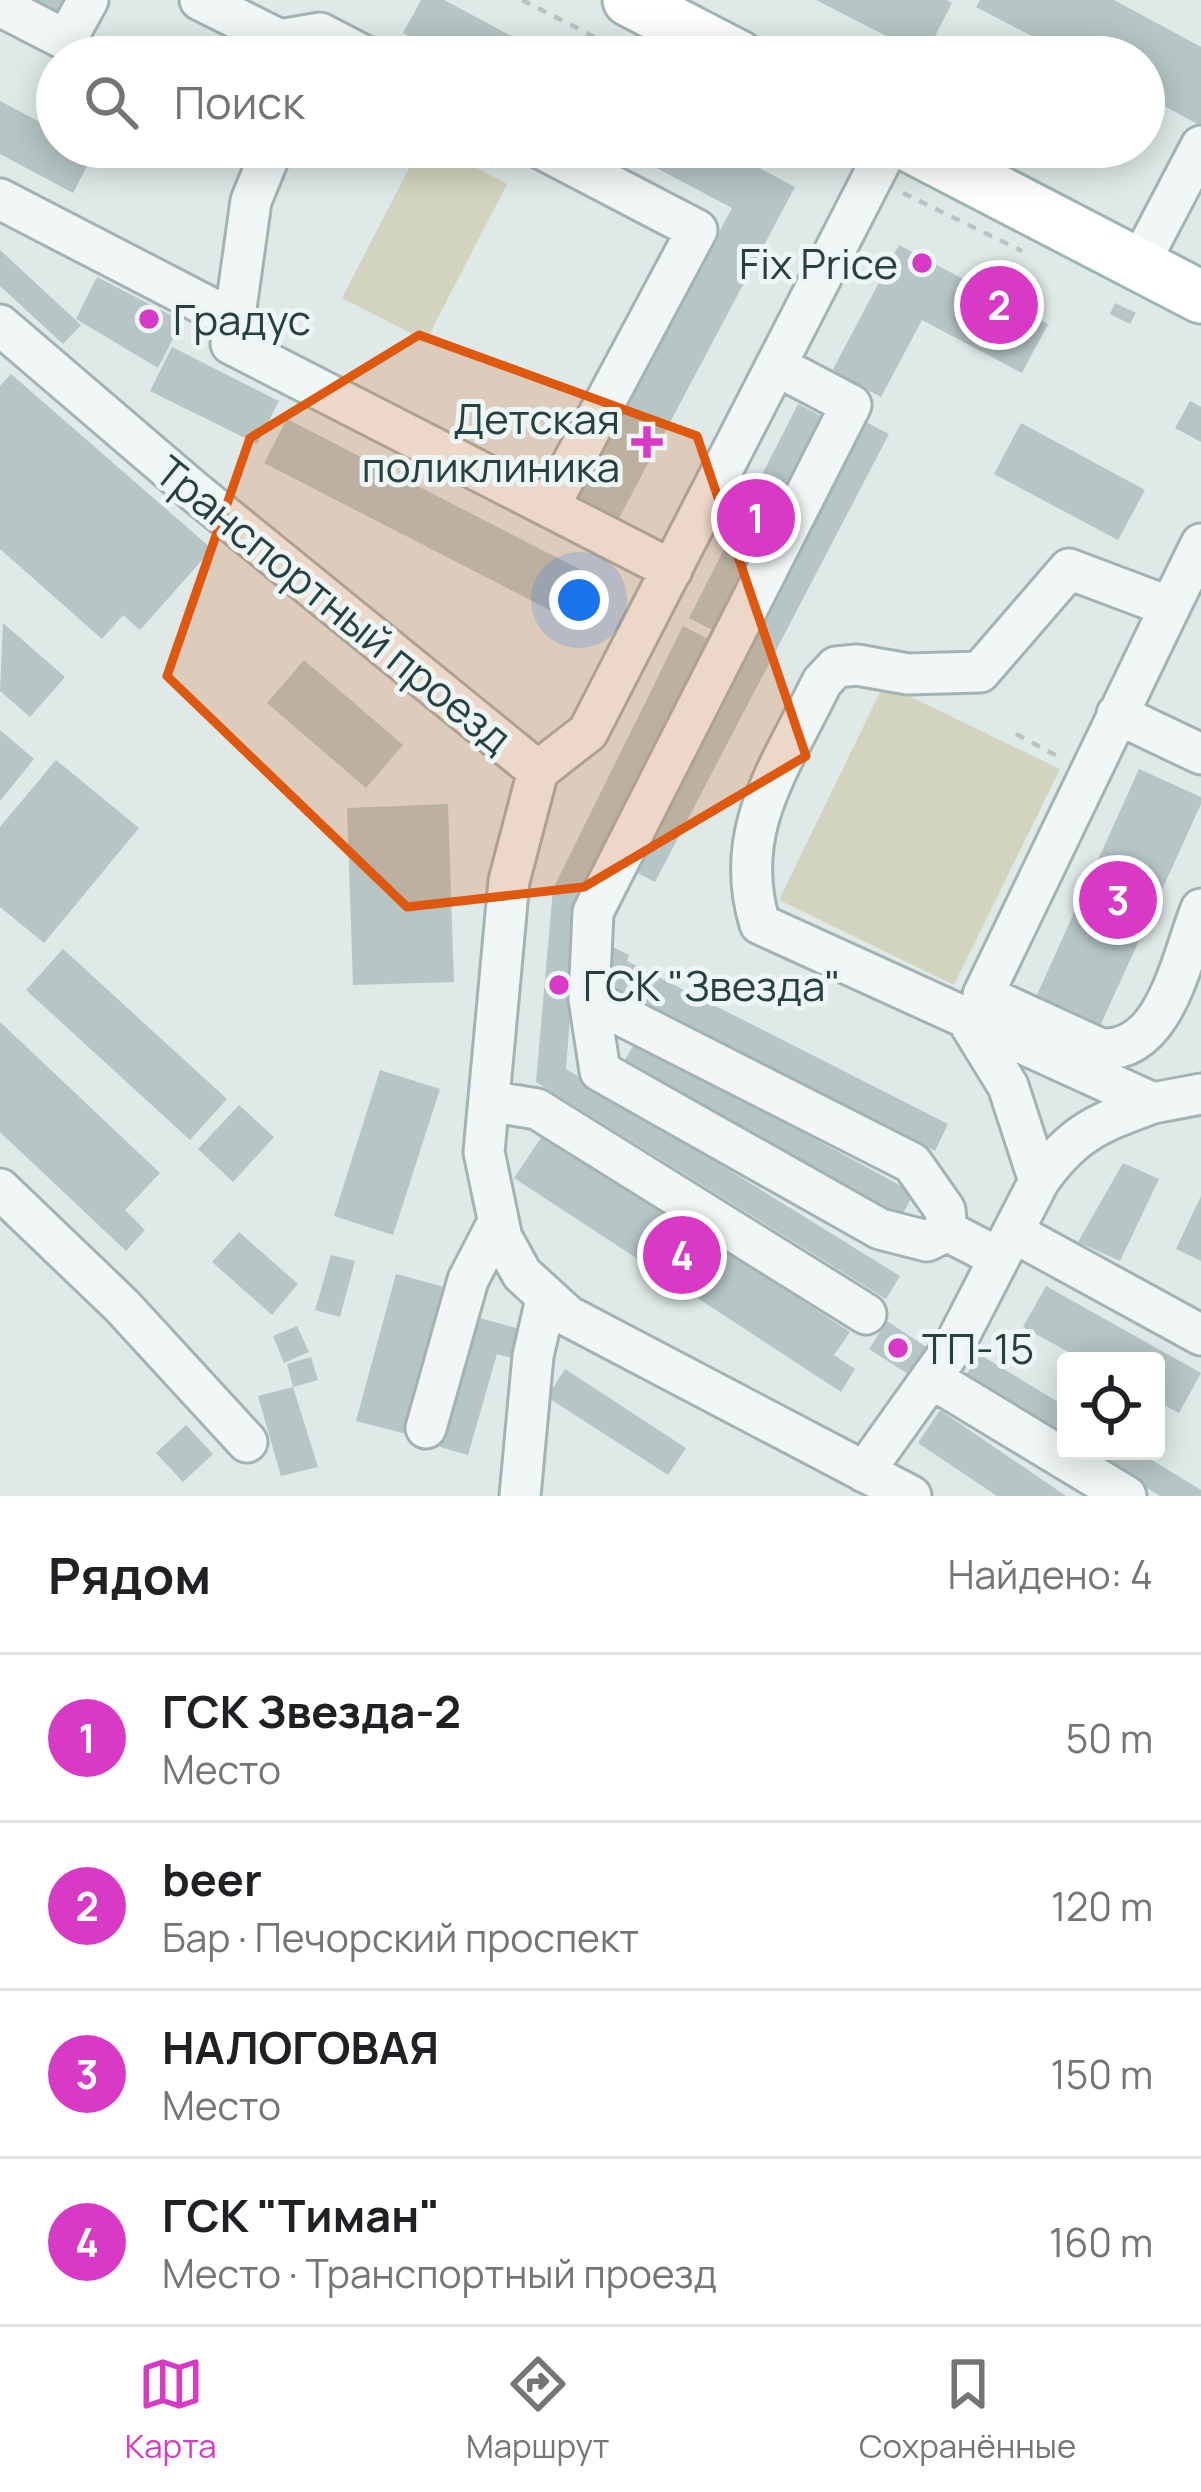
<!DOCTYPE html>
<html lang="ru">
<meta charset="utf-8">
<style>
body{margin:0;font-family:Manrope,sans-serif;background:#f6f6f6;color:#202124}
.controls{position:absolute;right:36px;bottom:36px;display:grid;overflow:hidden;border-radius:12px;box-shadow:0 6px 30px #0003}
.controls button{width:108px;height:108px;display:grid;place-items:center;padding:0;border:0;border-bottom:3px solid #e0e0e0;background:#fff;color:#202124;font:60px sans-serif}
.you{position:absolute;left:579px;top:600px;width:42px;height:42px;margin:-30px;border:9px solid #fff;border-radius:50%;background:#1a73e8;box-shadow:0 0 0 18px #1a73e833}
.badge{display:grid;place-items:center;width:78px;height:78px;border-radius:50%;background:#d839c5;color:#fff;font-size:39px;font-weight:700}
.pin{position:absolute;translate:-50% -50%;border:6px solid #fff;box-shadow:0 3px 12px #0006}
.list{margin:0;padding:0;list-style:none}
h2{display:flex;justify-content:space-between;align-items:center;height:156px;margin:0;padding:0 48px;font-size:51px}
h2 small{font-size:39px;font-weight:400;color:#757577}
.list li{display:grid;grid-template-columns:78px 1fr auto;gap:36px;align-items:center;box-sizing:border-box;height:168px;padding:0 48px;border-top:3px solid #e0e0e0}
.list b{display:block;font-size:45px;white-space:nowrap}
.list p{margin:0;font-size:39px;white-space:nowrap;color:#757577}
.list em{font-size:39px;font-style:normal;color:#757577}
.icon{flex:none;width:66px;height:66px;fill:none;stroke:currentColor;stroke-width:2;stroke-linecap:round;stroke-linejoin:round}
.map{position:relative;flex:none;width:1201px;height:1496px;overflow:hidden}
.search{position:absolute;background:#fff;box-shadow:0 6px 30px #0003;left:36px;right:36px;top:36px;height:132px;display:flex;align-items:center;gap:30px;box-sizing:border-box;padding:0 42px;border-radius:66px;color:#757577;font-size:45px}
.sheet{height:828px;background:#fff}
nav{display:flex;justify-content:space-around;align-items:center;box-sizing:border-box;height:168px;border-top:3px solid #e0e0e0;background:#fff;font-size:33px;color:#757577}
nav a{display:grid;justify-items:center;gap:6px}
nav .on{color:#d839c5}
.map>svg:first-child{display:block}
.park{fill:#d3d4bf}
.building{fill:#b5c6c5}
.lines{fill:none;stroke-linecap:round;stroke-linejoin:round}
.minor-casing{stroke:#a3b3b2;stroke-width:45}
.major-casing{stroke:#9db6b3;stroke-width:57}
.path{stroke:#b8c4c3;stroke-width:4.5;stroke-dasharray:9 9;stroke-linecap:butt}
.minor{stroke:#f1f7f7;stroke-width:39}
.major{stroke:#fff;stroke-width:51}
.marked{fill:#de580f;fill-opacity:0.2;stroke:#de580f;stroke-width:9;stroke-linejoin:round}
.poi-dot{fill:#d839c5;stroke:#eef6f5;stroke-width:4.5}
.labels{text-anchor:middle;dominant-baseline:central;stroke-width:10;stroke-linejoin:round;paint-order:stroke}
.poi-label{font-size:42px;fill:#26413f;stroke:#eef6f5;text-anchor:start}
.street-label{font-size:42px;fill:#26413f;stroke:#eef6f5}
</style>
<div class="map">
<svg width="1201" height="1496" viewBox="0 0 1201 1496">
<rect width="100%" height="100%" fill="#dee9e8"/>
<path class="park" d="M420 147H436L507 184 426 341 342 298Z
M884 684 1060 769 954 985 779 900Z"/>
<path class="building" d="M30 0H68L60 16Z
M421 0H444L551 57H448L403 33Z
M816 0H947L952 3 925 56Z
M980 0H1114L1201 47V126L1144 95V57H1072L976 7Z
M0 101 57 131V147L95 151 73 193 0 154Z
M617 147H720L795 187 617 522 576 500 732 208Z
M899 245 1048 324 1022 373 922 320 881 397 832 371Z
M0 250 81 325 63 344 0 286Z
M97 277 182 321 158 368 76 319Z
M1115 303 1136 313 1130 324 1110 314Z
M172 347 279 401 257 444 150 391Z
M11 374 212 549 140 630 123 615 102 639 0 549V386Z
M1190 401 1201 407V442L1175 428Z
M798 404 823 417 714 631 689 618Z
M287 419 593 576 571 621 264 463Z
M862 420 889 434 655 882 628 868Z
M1021 423 1145 490 1118 540 994 474Z
M3 623 65 677 30 717 0 691Z
M683 626 710 640 579 901 566 1069 900 1276 886 1299 536 1082 553 889Z
M304 660 403 745 366 788 267 703Z
M0 730 34 759 0 801Z
M56 760 139 828 44 943 0 907V827Z
M1139 769 1201 797V804L1100 1026 1036 997Z
M448 804 454 982 353 985 347 808Z
M611 946 629 955 627 961 948 1124 935 1151 612 986 616 979 599 970Z
M63 949 227 1099 190 1140 26 990Z
M0 1022 160 1173 125 1210 145 1230 126 1251 0 1132Z
M636 1041 914 1193 900 1219 621 1067Z
M380 1070 440 1089 393 1235 334 1216Z
M239 1105 274 1137 233 1182 198 1149Z
M545 1132 850 1332 834 1355 855 1369 841 1392 514 1178Z
M1123 1163 1159 1179 1120 1261 1078 1242Z
M1201 1196V1261L1176 1249Z
M239 1232 298 1284 272 1315 212 1262Z
M331 1255 355 1261 340 1317 315 1310Z
M396 1274 445 1287 406 1434 356 1421Z
M1046 1286 1201 1373 1179 1413 1156 1401V1361H1085L1023 1327Z
M476 1317 520 1329 512 1358 497 1354 468 1455 440 1447Z
M887 1321 926 1347 908 1374 869 1349Z
M297 1326 309 1352 284 1363 273 1336Z
M979 1354 1066 1407V1439L965 1377Z
M311 1357 318 1380 293 1387 287 1364Z
M565 1369 686 1448 668 1475 547 1397Z
M293 1387 318 1467 281 1476 258 1396Z
M940 1410 1066 1496H997L918 1443Z
M186 1425 213 1454 183 1482 156 1453Z
M1086 1451H1137L1201 1490V1496H1160Z"/>
<g class="lines">
<g class="minor-casing">
<path id="minor" d="M200 0 280 40 320 33 366 57
M0 6 66 40 88 0
M273 147 251 201 231 344 672 570
M538 147 697 230 549 507
M0 199 234 320
M1139 264 1201 146
M0 325 195 492 538 771
M777 366 851 405 593 912 589 999 600 1071 880 1229 927 1241 947 1231 999 1258
M1201 544 1170 607 1069 569 980 672 908 674 857 665 836 667 822 682C782 765 731 830 760 924L1153 1103 1201 1094
M1170 607 983 995 1101 1049C1166 1053 1181 958 1201 909
M1117 714 1201 754
M538 771 509 881 484 1152 502 1238 522 1274 568 1316 911 1496
M538 771 588 732 888 147
M589 999 912 1163 945 1210 947 1231
M489 1101 537 1109 866 1314
M1039 1181C1073 1132 1099 1123 1153 1103
M0 1189 122 1306 247 1442
M1013 1232 1201 1335
M931 1378 1126 1496
M426 1428 468 1280 498 1222
M864 1472 954 1346 1039 1181 1008 1086 966 1018
M520 1496 533 1356 546 1299"/>
</g>
<g class="major-casing">
<path id="major" d="M629 0 739 57
M912 147 1201 297"/>
</g>
<path class="path" d="M522 0 634 57
M812 147 845 163
M903 193 1022 251
M1016 734 1063 759"/>
<use href="#minor" class="minor"/>
<use href="#major" class="major"/>
</g>
<path class="marked" d="M419 335 697 436 806 756 584 887 407 907 167 676 250 438Z"/>
<g class="poi-dot">
<circle cx="922" cy="263" r="12"/>
<circle cx="149" cy="319" r="12"/>
<path d="M641 424h12v12h12v12h-12v12h-12v-12h-12v-12h12z"/>
<circle cx="559" cy="985" r="12"/>
<circle cx="898" cy="1348" r="12"/>
</g>
<g class="labels">
<g class="poi-label">
<text x="898" y="263" text-anchor="end">Fix Price</text>
<text x="173" y="319">Градус</text>
<text x="620" y="418" text-anchor="end">Детская<tspan x="620" dy="48">поликлиника</tspan></text>
<text x="583" y="985">ГСК "Звезда"</text>
<text x="922" y="1348">ТП-15</text>
</g>
<g class="street-label">
<text transform="translate(334 604) rotate(39)">Транспортный проезд</text>
</g>
</g>
</svg>
<div class="controls">
<button><svg class="icon" aria-label="locate" viewBox="0 0 24 24"><circle cx="12" cy="12" r="6"/><path d="M12 2v4M12 18v4M2 12h4M18 12h4"/></svg></button>
</div>
<div class="you"></div>
<div class="pin badge" style="left:756px;top:518px">1</div>
<div class="pin badge" style="left:999px;top:305px">2</div>
<div class="pin badge" style="left:1118px;top:900px">3</div>
<div class="pin badge" style="left:682px;top:1255px">4</div>
<div class="search"><svg class="icon" aria-label="search" viewBox="0 0 24 24"><circle cx="10" cy="10" r="6"/><path d="M15 15l6 6"/></svg>Поиск</div>
</div>
<section class="sheet">
<h2>Рядом<small>Найдено: 4</small></h2>
<ul class="list">
<li><span class="badge">1</span><div><b>ГСК Звезда-2</b><p>Место</p></div><em>50 m</em></li>
<li><span class="badge">2</span><div><b>beer</b><p>Бар · Печорский проспект</p></div><em>120 m</em></li>
<li><span class="badge">3</span><div><b>НАЛОГОВАЯ</b><p>Место</p></div><em>150 m</em></li>
<li><span class="badge">4</span><div><b>ГСК &quot;Тиман&quot;</b><p>Место · Транспортный проезд</p></div><em>160 m</em></li>
</ul>
</section>
<nav>
<a class="on"><svg class="icon" aria-label="map" viewBox="0 0 24 24"><path d="M3 6l6-2 6 2 6-2v14l-6 2-6-2-6 2zM9 4v14M15 6v14"/></svg>Карта</a>
<a><svg class="icon" aria-label="directions" viewBox="0 0 24 24"><path d="M12 3l9 9-9 9-9-9zM9 14v-3h6M13 9l2 2-2 2"/></svg>Маршрут</a>
<a><svg class="icon" aria-label="saved" viewBox="0 0 24 24"><path d="M7 4h10v16l-5-4-5 4z"/></svg>Сохранённые</a>
</nav>
